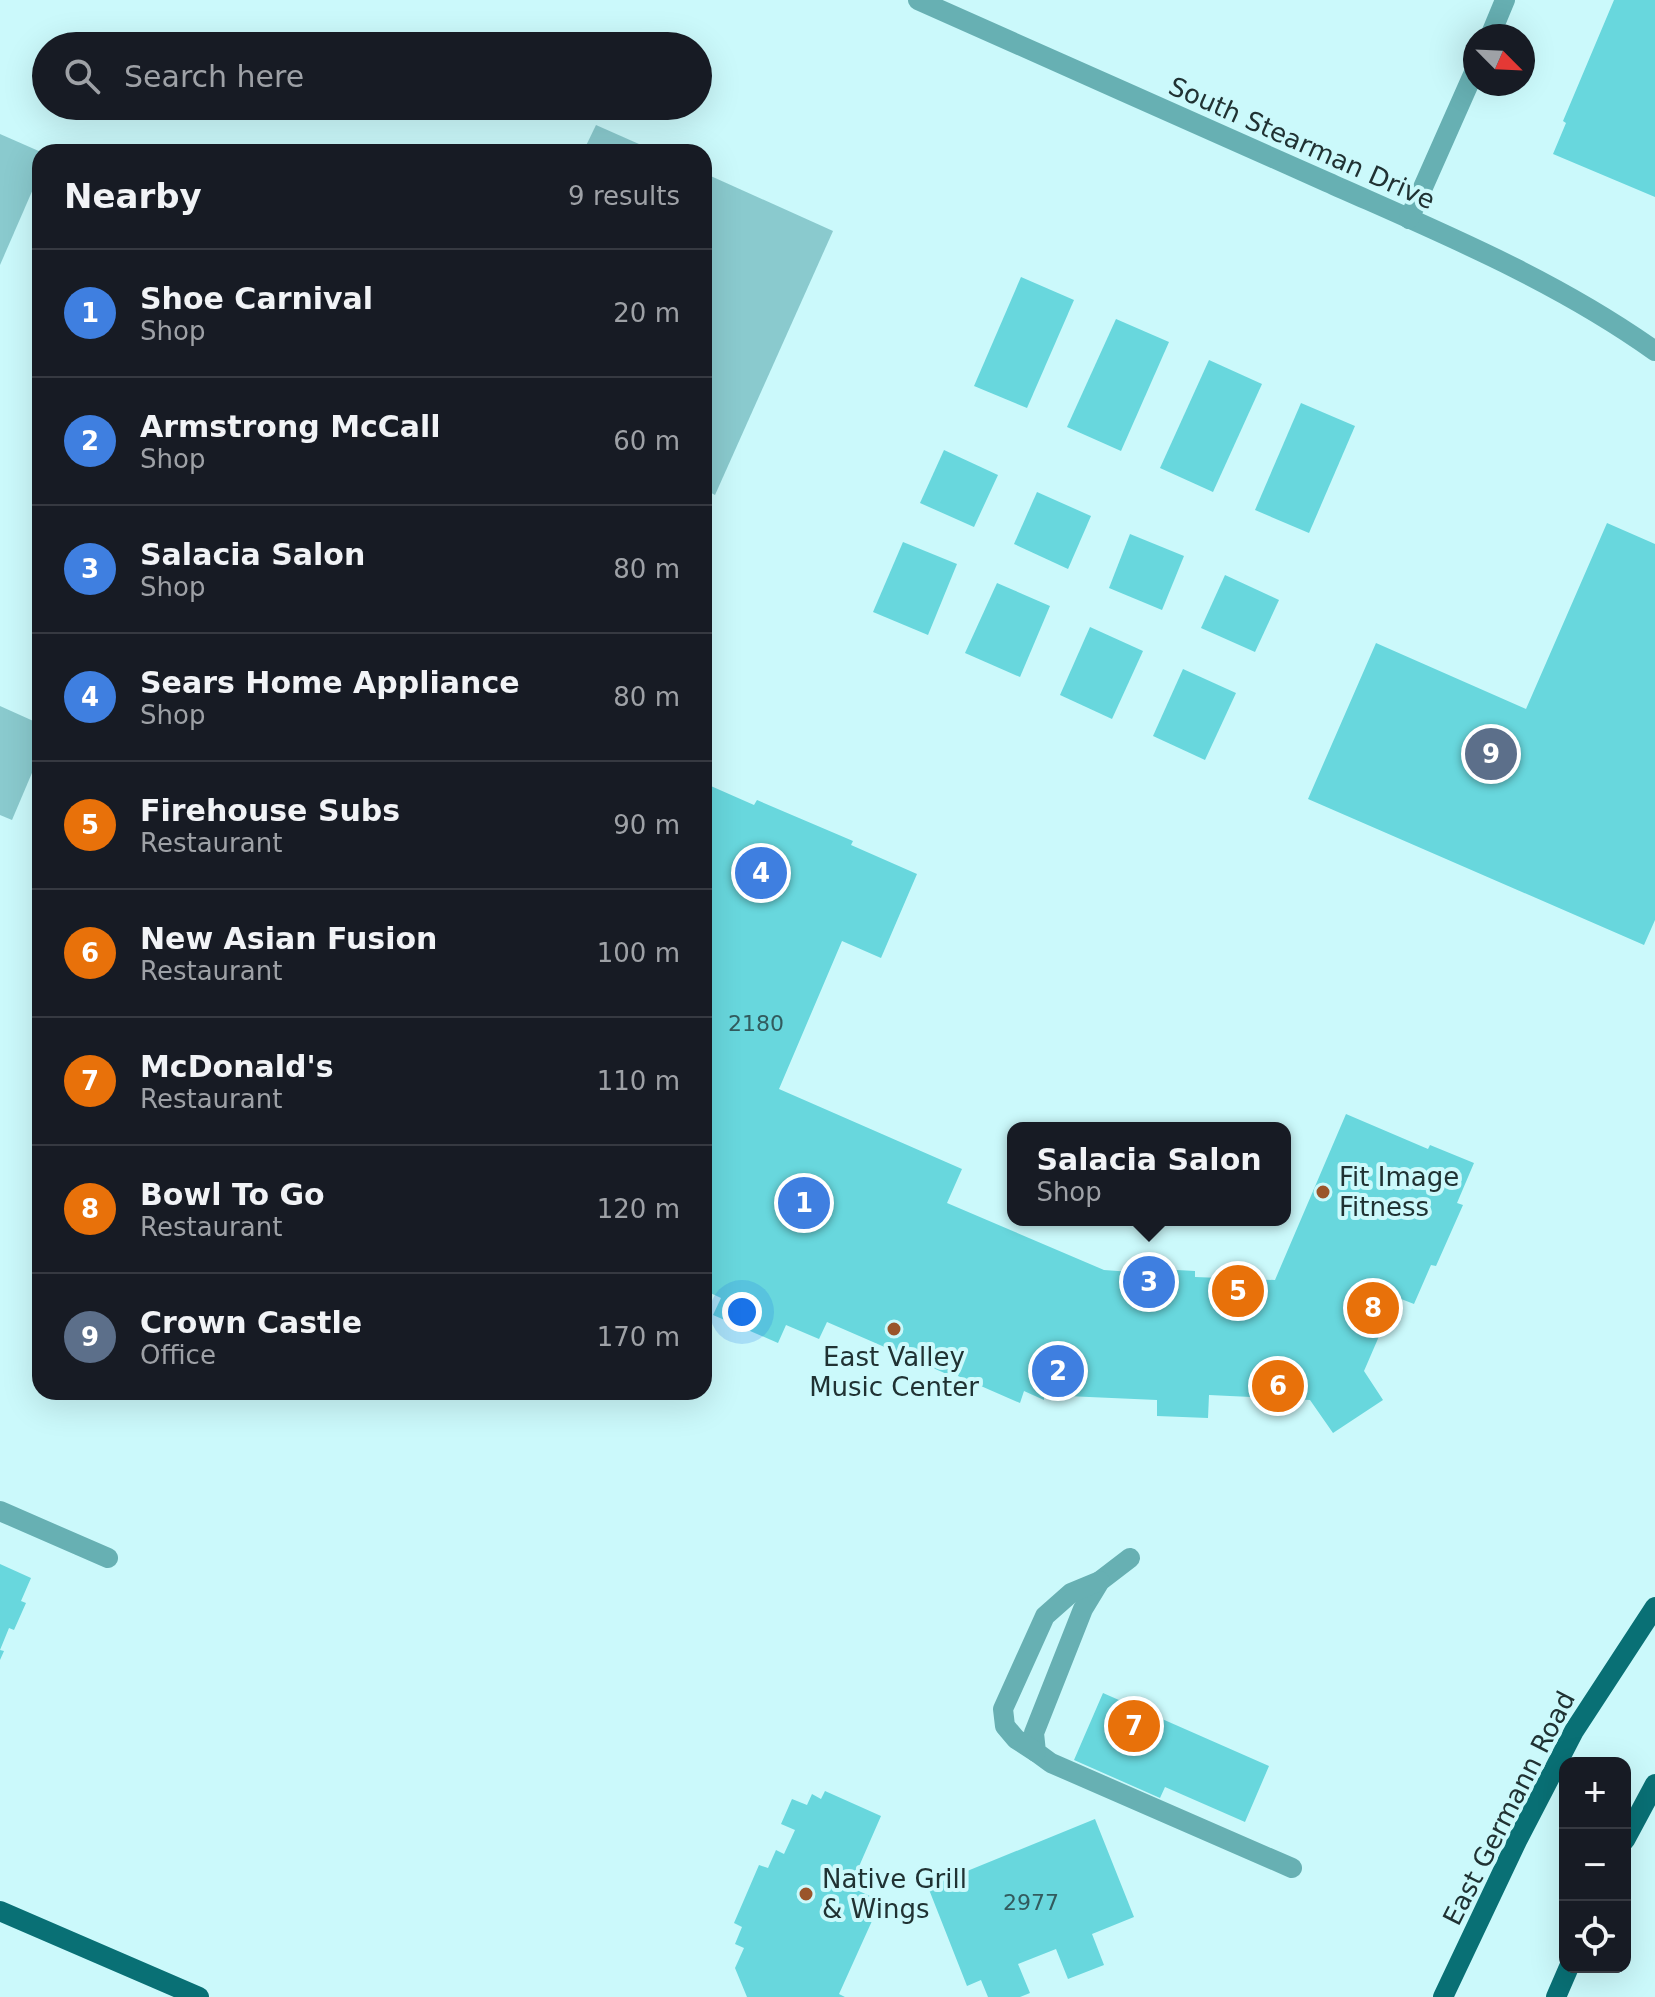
<!DOCTYPE html>
<meta charset="utf-8">
<style>
body{margin:0;font-family:"DejaVu Sans",sans-serif;background:#242831;color:#f1f3f6}
.controls{position:absolute;right:24px;bottom:24px;display:grid;overflow:hidden;border-radius:16px;box-shadow:0 8px 32px #0002}
.controls button{width:72px;height:72px;display:grid;place-items:center;padding:0;border:0;border-bottom:2px solid #363941;background:#171b24;color:#f1f3f6;font:40px sans-serif}
.compass{position:absolute;left:1463px;top:24px;width:72px;height:72px;border-radius:50%;background:#171b24;box-shadow:0 8px 32px #0002;rotate:114deg}
.you{position:absolute;left:742px;top:1312px;width:28px;height:28px;margin:-20px;border:6px solid #fff;border-radius:50%;background:#1a73e8;box-shadow:0 0 0 12px #1a73e833}
.badge{display:grid;place-items:center;width:52px;height:52px;border-radius:50%;background:#9a552a;color:#fff;font-size:26px;font-weight:700}
.pin{position:absolute;translate:-50% -50%;border:4px solid #fff;box-shadow:0 2px 8px #0006}
.popup{position:absolute;left:1007px;top:1122px;width:284px;height:104px;box-sizing:border-box;display:grid;place-content:center;border-radius:16px;background:#171b24;filter:drop-shadow(0 2px 6px #0005);font-size:26px;white-space:nowrap;color:#9ea1a6}
.popup b{font-size:30px;color:#f1f3f6}
.popup::after{content:'';position:absolute;left:50%;top:100%;margin-left:-16px;border:16px solid transparent;border-top-color:#171b24}
.list{margin:0;padding:0;list-style:none}
h2{display:flex;justify-content:space-between;align-items:center;height:104px;margin:0;padding:0 32px;font-size:34px}
h2 small{font-size:26px;font-weight:400;color:#9ea1a6}
.list li{display:grid;grid-template-columns:52px 1fr auto;gap:24px;align-items:center;box-sizing:border-box;height:128px;padding:0 32px;border-top:2px solid #363941}
.list b{display:block;font-size:30px;white-space:nowrap}
.list p{margin:0;font-size:26px;white-space:nowrap;color:#9ea1a6}
.list em{font-size:26px;font-style:normal;color:#9ea1a6}
.icon{flex:none;width:44px;height:44px;fill:none;stroke:currentColor;stroke-width:2;stroke-linecap:round;stroke-linejoin:round}
.map{position:relative;flex:none;width:1655px;height:1997px;overflow:hidden}
.search{position:absolute;background:#171b24;box-shadow:0 8px 32px #0002;left:32px;top:32px;width:680px;height:88px;display:flex;align-items:center;gap:20px;box-sizing:border-box;padding:0 28px;border-radius:44px;color:#9ea1a6;font-size:30px}
.panel{position:absolute;background:#171b24;box-shadow:0 8px 32px #0002;left:32px;top:144px;width:680px;height:1256px;border-radius:24px}
.map>svg:first-child{display:block}
.green{fill:#8acace}
.building{fill:#68d7dd}
.lines{fill:none;stroke-linecap:round;stroke-linejoin:round}
.minor{stroke:#67b0b3;stroke-width:20}
.major{stroke:#097075;stroke-width:20}
.poi-dot{fill:#9a552a;stroke:#cbf9fb;stroke-width:3}
.labels{text-anchor:middle;stroke-width:8;stroke-linejoin:round;paint-order:stroke}
.number-label{font-size:22px;fill:#325b5e}
.street-label{font-size:26px;fill:#203233;stroke:#cbf9fb}
.poi-label{font-size:26px;fill:#203233;stroke:#cbf9fb;text-anchor:start}
</style>
<div class="map">
<svg width="1655" height="1997" viewBox="0 0 1655 1997">
<rect width="100%" height="100%" fill="#cbf9fb"/>
<!-- green -->
<g class="green">
<polygon points="596,125 657,152 583,152"/>
<polygon points="0,134 41,152 40,173 0,265"/>
<polygon points="704,173 833,231 715,495 704,489"/>
<polygon points="0,706 40,724 40,754 12,820 0,815"/>
</g>
<!-- building -->
<g class="building">
<polygon points="1614,0 1655,0 1655,197 1553,154 1566,123 1563,121"/>
<polygon points="1021,277 1074,300 1027,408 974,386"/>
<polygon points="1116,319 1169,342 1121,451 1067,427"/>
<polygon points="1209,360 1262,384 1213,492 1160,468"/>
<polygon points="1301,403 1355,426 1309,533 1255,510"/>
<polygon points="944,450 998,475 974,527 920,503"/>
<polygon points="1037,492 1091,516 1068,569 1014,544"/>
<polygon points="1607,523 1655,544 1655,920 1644,945 1308,799 1376,643 1526,709"/>
<polygon points="1130,534 1184,556 1162,610 1109,588"/>
<polygon points="903,542 957,564 928,635 873,612"/>
<polygon points="1225,575 1279,600 1255,652 1201,628"/>
<polygon points="997,583 1050,606 1020,677 965,653"/>
<polygon points="1090,627 1143,651 1112,719 1060,695"/>
<polygon points="1183,669 1236,693 1205,760 1153,736"/>
<polygon points="704,783 754,805 757,800 853,841 851,845 917,874 881,958 842,941 779,1089 962,1169 947,1203 1104,1270 1159,1274 1159,1269 1195,1271 1195,1277 1275,1280 1346,1114 1428,1149 1430,1145 1474,1163 1457,1203 1463,1205 1436,1266 1431,1265 1414,1304 1396,1297 1364,1371 1383,1400 1333,1433 1310,1400 1209,1395 1208,1418 1157,1416 1157,1400 1044,1395 1044,1400 1024,1391 1020,1403 958,1376 962,1366 954,1363 949,1375 827,1322 819,1339 786,1325 778,1343 713,1315 721,1298 704,1290"/>
<polygon points="0,1564 31,1578 21,1601 26,1603 14,1630 9,1628 0,1650 4,1651 0,1660"/>
<polygon points="1103,1693 1269,1766 1245,1822 1165,1787 1160,1798 1074,1760"/>
<polygon points="825,1791 881,1816 850,1887 881,1901 839,1994 845,1997 747,1997 735,1968 744,1948 735,1944 742,1927 734,1923 759,1865 768,1868 776,1850 784,1854 795,1830 781,1824 792,1799 807,1805 812,1794 821,1799"/>
<polygon points="1095,1819 1134,1917 1092,1934 1104,1965 1068,1979 1056,1949 1018,1964 1030,1993 1020,1997 988,1997 981,1980 967,1986 928,1887"/>
</g>
<g class="lines">
<!-- minor -->
<g class="minor">
<path d="M918,0C1054,61 1191,121 1327,182C1439,232 1554,279 1655,351"/>
<polyline points="1490,36 1505,0"/>
<polyline points="1409,219 1475,70"/>
<polyline points="0,1511 108,1558"/>
<polyline points="1130,1558 1100,1581 1083,1609 1034,1733 1036,1752 1051,1763 1292,1868"/>
<polyline points="1036,1752 1016,1739 1005,1726 1003,1709 1045,1616 1071,1593 1100,1581"/>
</g>
<!-- major -->
<g class="major">
<polyline points="1625,1840 1655,1784"/>
<polyline points="0,1911 199,1997"/>
<polyline points="1443,1997 1517,1841 1574,1731 1655,1607"/>
<polyline points="1556,1997 1569,1967"/>
</g>
</g>
<!-- markers -->
<g class="poi-dot">
<circle cx="1323" cy="1192" r="8"/>
<circle cx="894" cy="1329" r="8"/>
<circle cx="806" cy="1894" r="8"/>
</g>
<g class="labels">
<!-- number labels -->
<g class="number-label">
<text x="756" y="1031">2180</text>
<text x="1031" y="1910">2977</text>
</g>
<!-- street labels -->
<g class="street-label">
<text transform="translate(1302 143) rotate(24)" y="9">South Stearman Drive</text>
<text transform="translate(1509 1808) rotate(-63)" y="9">East Germann Road</text>
</g>
<!-- poi labels -->
<g class="poi-label">
<text x="1339" y="1186">Fit Image<tspan x="1339" dy="30">Fitness</tspan></text>
<text x="894" y="1366" text-anchor="middle">East Valley<tspan x="894" dy="30">Music Center</tspan></text>
<text x="822" y="1888">Native Grill<tspan x="822" dy="30">&amp; Wings</tspan></text>
</g>
</g>
</svg>
<div class="controls">
<button>+</button>
<button>−</button>
<button><svg class="icon" aria-label="locate" viewBox="0 0 24 24"><circle cx="12" cy="12" r="6"/><path d="M12 2v4M12 18v4M2 12h4M18 12h4"/></svg></button>
</div>
<svg class="compass" viewBox="-18 -18 36 36"><path d="M0-13l5 13h-10z" fill="#e53935"/><path d="M0 13l5-13h-10z" fill="#9ea1a6"/></svg>
<div class="you"></div>
<div class="pin badge" style="left:804px;top:1203px;background:#3f7fe0">1</div>
<div class="pin badge" style="left:1058px;top:1371px;background:#3f7fe0">2</div>
<div class="pin badge" style="left:1149px;top:1282px;background:#3f7fe0">3</div>
<div class="popup"><b>Salacia Salon</b>Shop</div>
<div class="pin badge" style="left:761px;top:873px;background:#3f7fe0">4</div>
<div class="pin badge" style="left:1238px;top:1291px;background:#e8710a">5</div>
<div class="pin badge" style="left:1278px;top:1386px;background:#e8710a">6</div>
<div class="pin badge" style="left:1134px;top:1726px;background:#e8710a">7</div>
<div class="pin badge" style="left:1373px;top:1308px;background:#e8710a">8</div>
<div class="pin badge" style="left:1491px;top:754px;background:#5c6f8a">9</div>
<div class="search"><svg class="icon" aria-label="search" viewBox="0 0 24 24"><circle cx="10" cy="10" r="6"/><path d="M15 15l6 6"/></svg>Search here</div>
<section class="panel">
<h2>Nearby<small>9 results</small></h2>
<ul class="list">
<li><span class="badge" style="background:#3f7fe0">1</span><div><b>Shoe Carnival</b><p>Shop</p></div><em>20 m</em></li>
<li><span class="badge" style="background:#3f7fe0">2</span><div><b>Armstrong McCall</b><p>Shop</p></div><em>60 m</em></li>
<li><span class="badge" style="background:#3f7fe0">3</span><div><b>Salacia Salon</b><p>Shop</p></div><em>80 m</em></li>
<li><span class="badge" style="background:#3f7fe0">4</span><div><b>Sears Home Appliance</b><p>Shop</p></div><em>80 m</em></li>
<li><span class="badge" style="background:#e8710a">5</span><div><b>Firehouse Subs</b><p>Restaurant</p></div><em>90 m</em></li>
<li><span class="badge" style="background:#e8710a">6</span><div><b>New Asian Fusion</b><p>Restaurant</p></div><em>100 m</em></li>
<li><span class="badge" style="background:#e8710a">7</span><div><b>McDonald's</b><p>Restaurant</p></div><em>110 m</em></li>
<li><span class="badge" style="background:#e8710a">8</span><div><b>Bowl To Go</b><p>Restaurant</p></div><em>120 m</em></li>
<li><span class="badge" style="background:#5c6f8a">9</span><div><b>Crown Castle</b><p>Office</p></div><em>170 m</em></li>
</ul>
</section>
</div>
